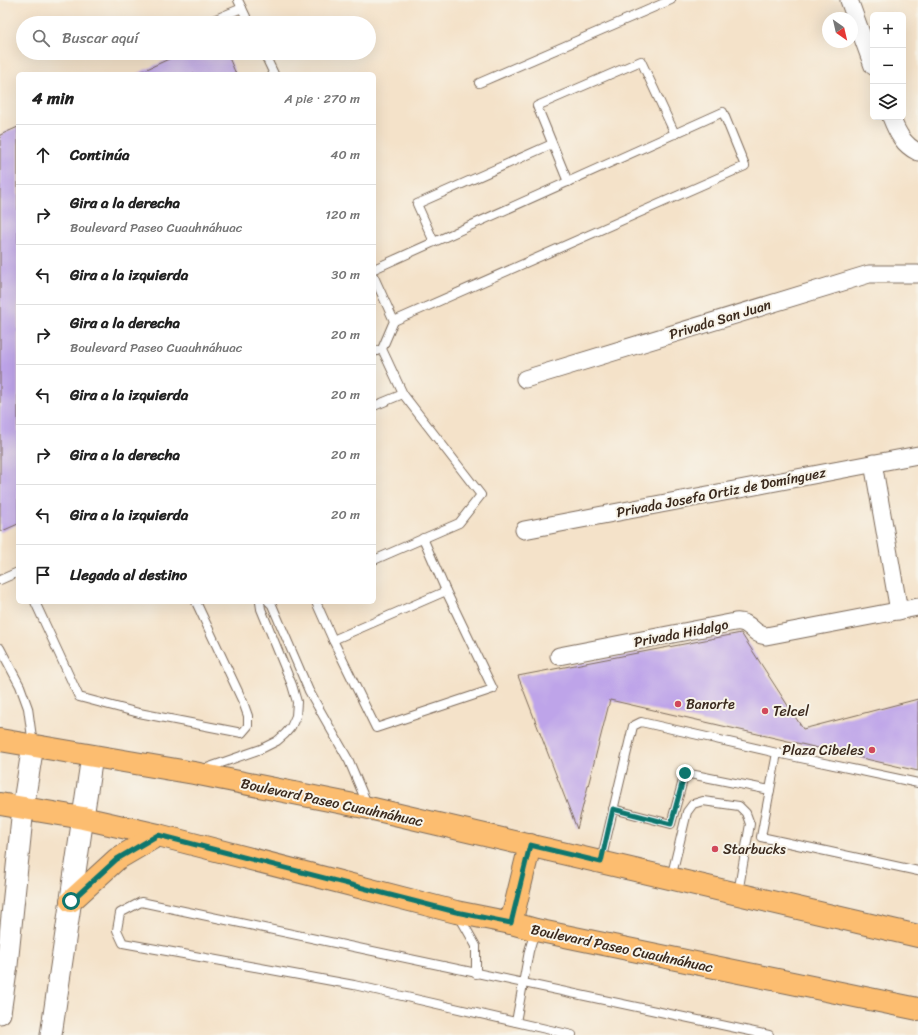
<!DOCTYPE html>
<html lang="es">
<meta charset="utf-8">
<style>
body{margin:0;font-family:Sriracha,sans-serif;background:#f2f2f2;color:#222}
.controls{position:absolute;right:12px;top:12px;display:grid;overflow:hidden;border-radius:6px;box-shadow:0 4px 16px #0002}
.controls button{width:36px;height:36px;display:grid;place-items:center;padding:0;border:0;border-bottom:1px solid #e0e0e0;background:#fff;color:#222;font:20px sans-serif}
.compass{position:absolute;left:822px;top:12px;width:36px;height:36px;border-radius:50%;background:#fff;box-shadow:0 4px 16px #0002;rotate:146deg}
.stop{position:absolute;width:12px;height:12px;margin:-9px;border:3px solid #0f766e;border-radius:50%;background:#fff}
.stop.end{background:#0f766e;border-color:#fff;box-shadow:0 1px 4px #0008}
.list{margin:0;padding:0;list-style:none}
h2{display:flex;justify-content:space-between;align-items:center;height:52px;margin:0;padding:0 16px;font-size:17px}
h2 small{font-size:13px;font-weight:400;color:#767676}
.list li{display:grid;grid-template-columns:26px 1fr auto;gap:12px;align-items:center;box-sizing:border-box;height:60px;padding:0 16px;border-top:1px solid #e0e0e0}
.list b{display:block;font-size:15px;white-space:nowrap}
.list p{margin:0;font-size:13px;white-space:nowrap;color:#767676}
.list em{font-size:13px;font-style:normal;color:#767676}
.icon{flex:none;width:22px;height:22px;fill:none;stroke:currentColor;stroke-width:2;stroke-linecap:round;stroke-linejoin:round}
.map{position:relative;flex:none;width:918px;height:1035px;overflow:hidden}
.search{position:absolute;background:#fff;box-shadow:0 4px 16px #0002;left:16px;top:16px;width:360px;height:44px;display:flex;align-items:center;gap:10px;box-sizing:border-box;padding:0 14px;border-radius:22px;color:#767676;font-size:15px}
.panel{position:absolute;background:#fff;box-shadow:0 4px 16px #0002;left:16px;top:72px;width:360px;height:532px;border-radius:6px}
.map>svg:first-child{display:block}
.building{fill:#bea4e9}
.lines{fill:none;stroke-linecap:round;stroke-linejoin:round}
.service-casing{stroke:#7c6a5a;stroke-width:10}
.minor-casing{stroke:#7c6a5a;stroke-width:19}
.tertiary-casing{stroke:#7c6a5a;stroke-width:23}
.primary-casing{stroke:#7c6a5a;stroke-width:24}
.service{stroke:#fff;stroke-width:8}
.minor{stroke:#fff;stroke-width:17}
.tertiary{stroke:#fff;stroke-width:21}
.primary{stroke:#fcbd6f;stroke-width:22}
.route{stroke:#0f766e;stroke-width:5}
.poi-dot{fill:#d1495b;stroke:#f7f3e8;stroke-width:1.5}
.labels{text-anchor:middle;stroke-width:4;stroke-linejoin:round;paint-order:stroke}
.street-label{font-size:14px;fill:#3b2a1e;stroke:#f7f3e8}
.poi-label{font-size:14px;fill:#3b2a1e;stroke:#f7f3e8;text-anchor:start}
</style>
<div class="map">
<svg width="918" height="1035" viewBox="0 0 918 1035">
<rect width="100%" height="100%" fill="#f7f3e8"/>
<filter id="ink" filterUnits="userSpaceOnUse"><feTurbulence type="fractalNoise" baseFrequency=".025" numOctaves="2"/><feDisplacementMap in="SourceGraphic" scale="8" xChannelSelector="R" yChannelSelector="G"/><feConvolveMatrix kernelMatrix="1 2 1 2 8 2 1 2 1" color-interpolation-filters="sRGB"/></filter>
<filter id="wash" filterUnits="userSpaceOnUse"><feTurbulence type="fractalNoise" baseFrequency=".012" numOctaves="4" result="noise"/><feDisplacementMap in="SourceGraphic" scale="16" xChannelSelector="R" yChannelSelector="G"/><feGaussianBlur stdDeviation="0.9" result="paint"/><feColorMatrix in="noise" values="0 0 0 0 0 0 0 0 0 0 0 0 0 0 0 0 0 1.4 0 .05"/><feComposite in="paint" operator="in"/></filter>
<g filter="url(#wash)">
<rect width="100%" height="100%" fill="#f4e2c9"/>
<g id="blocks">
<!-- building -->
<g class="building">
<polygon points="182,53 227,53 236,74 136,74"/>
<polygon points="18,127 18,524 0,532 0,135"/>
<polygon points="741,633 803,729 918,699 918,771 610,700 577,829 518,676"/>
</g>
</g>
</g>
<g filter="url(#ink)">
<use href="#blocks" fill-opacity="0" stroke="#7c6a5a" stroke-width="1"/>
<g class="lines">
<!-- service casing -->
<g class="service-casing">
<g id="service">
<polyline points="238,0 249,23"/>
<polyline points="206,23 242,8"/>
<polyline points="264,53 274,74"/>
<polyline points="479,83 671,0"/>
<polyline points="568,182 537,106 641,61 675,134"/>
<polyline points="434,242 417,204 552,144"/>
<polyline points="374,269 723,112 745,166 394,321"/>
<polyline points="374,277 394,321 382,349 403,394 481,495 459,523 374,560"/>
<polyline points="374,352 382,349"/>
<polyline points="374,406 403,394"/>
<polyline points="0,580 18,572"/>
<polyline points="35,602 79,697 139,713 242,733 248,726 248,716 243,702 196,602"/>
<polyline points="269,602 272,605 309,691 349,761 368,806"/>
<polyline points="316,602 333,640 446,591 423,538"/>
<polyline points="333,640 376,728 493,689 446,591"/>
<polyline points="0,648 20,686 28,708 33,745"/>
<polyline points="777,753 761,837 918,871"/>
<polyline points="204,769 261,749 277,741 285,734 291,727 296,716 297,702 292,685 270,631 261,609 260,602"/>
<polyline points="613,809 671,824 685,773 770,790"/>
<polyline points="601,861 633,726 641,722 777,753 918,783"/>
<polyline points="671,878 687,812 693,804 703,801 739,806 746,813 750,824 738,893"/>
<polyline points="459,916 476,946 476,974"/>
<polyline points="516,1022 529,951 535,931"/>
<polyline points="572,1035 354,985 123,943 117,930 120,913 141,902 769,1035"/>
</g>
</g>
<!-- minor casing -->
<g class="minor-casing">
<g id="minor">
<polyline points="849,0 873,66"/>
<path d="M891,117C897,132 903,145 918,152"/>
<polyline points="525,379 869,274 918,274"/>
<polyline points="873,463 899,611"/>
<polyline points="524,530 918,455"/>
<path d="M559,656L735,622C751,620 752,635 766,636L918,607"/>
</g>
</g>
<!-- tertiary casing -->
<g class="tertiary-casing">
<g id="tertiary">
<polyline points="0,1013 7,965 23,808 33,745"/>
<polyline points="51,1035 92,756"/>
</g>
</g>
<!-- primary casing -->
<g class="primary-casing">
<g id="primary">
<polyline points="0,740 194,773 369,808 918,936"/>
<polyline points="0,804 83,818 158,835 456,912 511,923 536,930 918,1009"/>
<polyline points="71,901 117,859 158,835"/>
<polyline points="511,923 530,845"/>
</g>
</g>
<!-- service -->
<use href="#service" class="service"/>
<!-- minor -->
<use href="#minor" class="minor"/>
<!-- tertiary -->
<use href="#tertiary" class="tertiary"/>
<!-- primary -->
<use href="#primary" class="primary"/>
</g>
</g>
<g class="lines" filter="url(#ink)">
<!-- route -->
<polyline class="route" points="71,901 117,859 158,835 456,912 511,923 530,845 601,862 613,809 671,824 685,773"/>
</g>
<!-- markers -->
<g class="poi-dot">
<circle cx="678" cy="704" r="4"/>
<circle cx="765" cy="711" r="4"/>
<circle cx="872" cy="750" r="4"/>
<circle cx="715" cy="849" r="4"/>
</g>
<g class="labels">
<!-- street labels -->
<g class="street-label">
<text transform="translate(720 319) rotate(-17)" y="5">Privada San Juan</text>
<text transform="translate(721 492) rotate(-11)" y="5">Privada Josefa Ortiz de Domínguez</text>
<text transform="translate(681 633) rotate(-11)" y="5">Privada Hidalgo</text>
<text transform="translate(332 802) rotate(12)" y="5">Boulevard Paseo Cuauhnáhuac</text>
<text transform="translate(622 948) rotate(12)" y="5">Boulevard Paseo Cuauhnáhuac</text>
</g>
<!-- poi labels -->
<g class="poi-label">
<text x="686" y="709">Banorte</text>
<text x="773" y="716">Telcel</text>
<text x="864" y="755" text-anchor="end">Plaza Cibeles</text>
<text x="723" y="854">Starbucks</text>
</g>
</g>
</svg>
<div class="controls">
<button>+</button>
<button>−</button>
<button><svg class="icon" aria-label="layers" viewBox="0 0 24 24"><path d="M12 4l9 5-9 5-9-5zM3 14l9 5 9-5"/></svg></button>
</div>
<svg class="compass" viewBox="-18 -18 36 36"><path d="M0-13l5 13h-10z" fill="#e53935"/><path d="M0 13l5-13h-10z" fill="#767676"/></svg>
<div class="stop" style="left:71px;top:901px"></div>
<div class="stop end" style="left:685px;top:773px"></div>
<div class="search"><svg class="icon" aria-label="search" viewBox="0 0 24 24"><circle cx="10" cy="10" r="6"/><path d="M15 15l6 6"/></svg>Buscar aquí</div>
<section class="panel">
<h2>4 min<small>A pie · 270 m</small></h2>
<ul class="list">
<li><svg class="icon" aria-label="ahead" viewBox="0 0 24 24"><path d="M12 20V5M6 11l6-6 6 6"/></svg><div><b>Continúa</b></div><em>40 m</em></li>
<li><svg class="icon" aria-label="right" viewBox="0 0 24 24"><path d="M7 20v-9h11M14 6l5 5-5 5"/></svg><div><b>Gira a la derecha</b><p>Boulevard Paseo Cuauhnáhuac</p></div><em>120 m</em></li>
<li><svg class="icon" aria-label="left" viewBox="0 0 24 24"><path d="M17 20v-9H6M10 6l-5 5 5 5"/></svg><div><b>Gira a la izquierda</b></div><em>30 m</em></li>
<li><svg class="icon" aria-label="right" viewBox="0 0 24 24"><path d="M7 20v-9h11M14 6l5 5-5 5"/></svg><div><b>Gira a la derecha</b><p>Boulevard Paseo Cuauhnáhuac</p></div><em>20 m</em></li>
<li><svg class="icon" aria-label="left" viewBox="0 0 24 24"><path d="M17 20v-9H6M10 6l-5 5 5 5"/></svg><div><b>Gira a la izquierda</b></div><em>20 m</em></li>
<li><svg class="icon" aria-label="right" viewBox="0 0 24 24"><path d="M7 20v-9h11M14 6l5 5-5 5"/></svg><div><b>Gira a la derecha</b></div><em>20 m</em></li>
<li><svg class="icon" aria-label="left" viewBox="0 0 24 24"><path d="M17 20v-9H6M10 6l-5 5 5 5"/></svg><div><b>Gira a la izquierda</b></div><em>20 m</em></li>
<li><svg class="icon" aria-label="arrive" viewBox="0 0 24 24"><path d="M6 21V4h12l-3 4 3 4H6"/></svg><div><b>Llegada al destino</b></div></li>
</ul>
</section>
</div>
